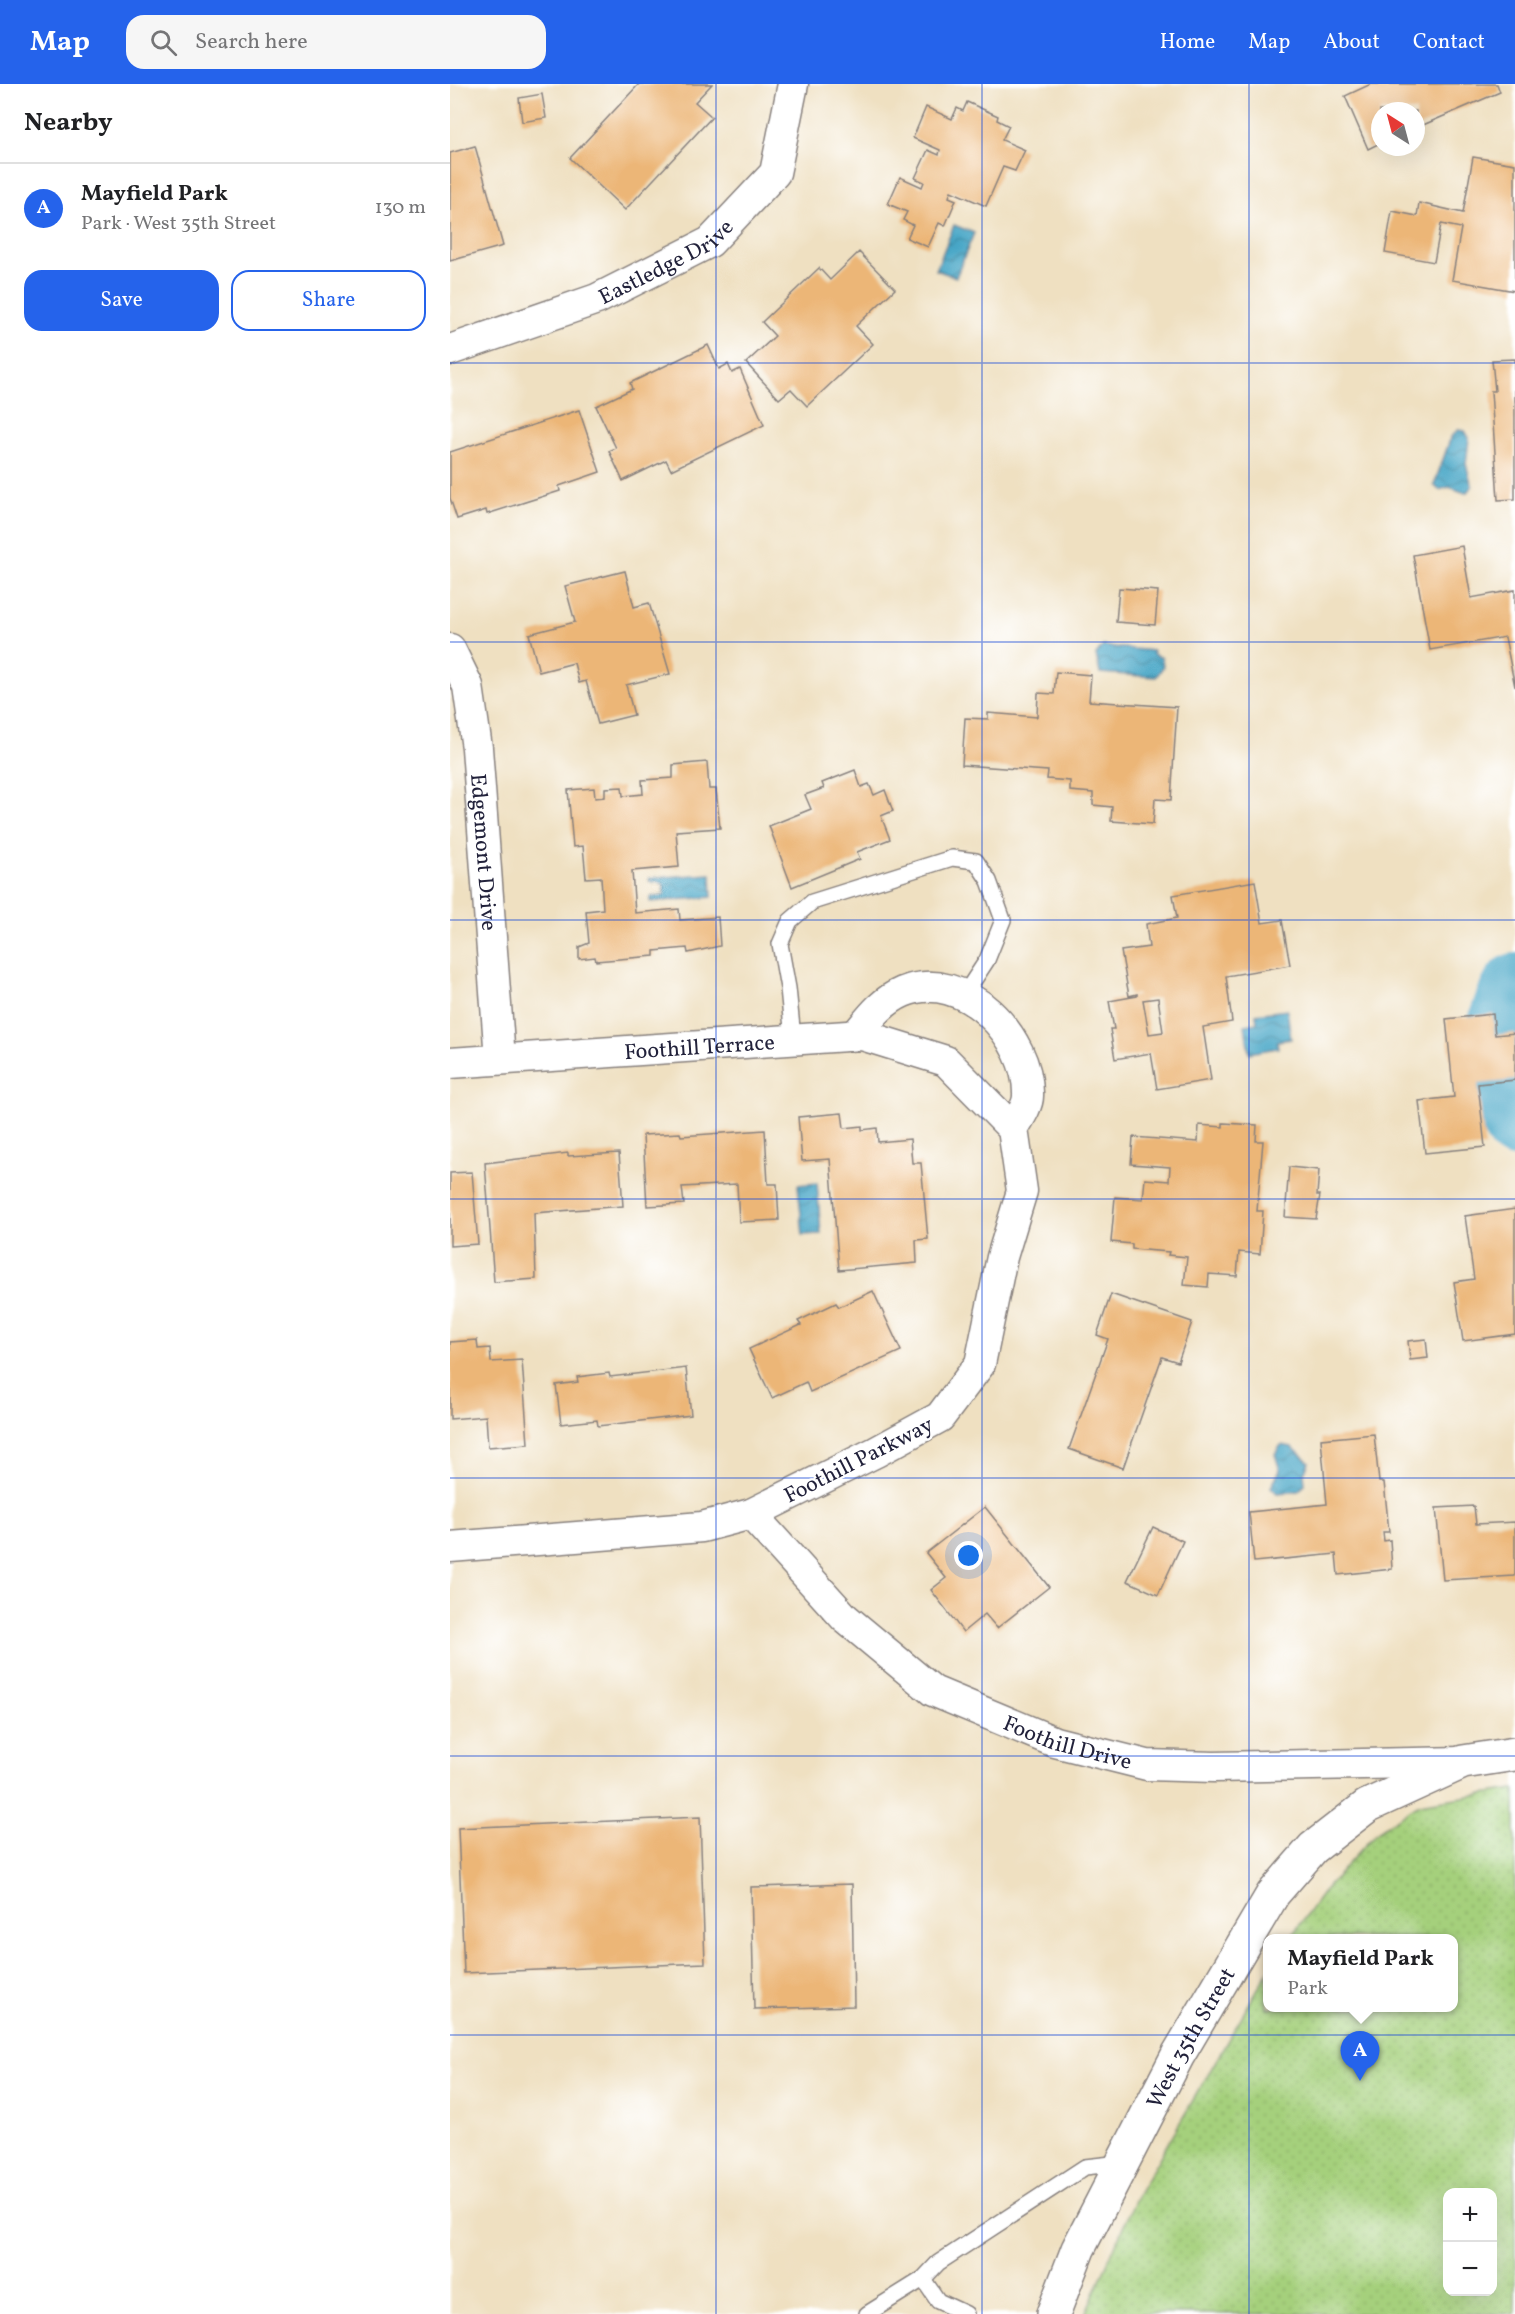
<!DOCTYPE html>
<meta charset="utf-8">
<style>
body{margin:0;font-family:Vollkorn,serif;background:#f6f6f6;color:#202124}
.controls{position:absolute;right:18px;bottom:18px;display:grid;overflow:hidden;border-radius:12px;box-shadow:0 6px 24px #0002}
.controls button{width:54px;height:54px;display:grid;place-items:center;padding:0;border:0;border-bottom:2px solid #e0e0e0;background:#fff;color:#202124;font:30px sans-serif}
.compass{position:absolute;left:921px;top:18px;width:54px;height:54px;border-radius:50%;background:#fff;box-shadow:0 6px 24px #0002;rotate:324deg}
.you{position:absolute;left:519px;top:1472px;width:21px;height:21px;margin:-15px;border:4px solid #fff;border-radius:50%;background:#1a73e8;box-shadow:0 0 0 9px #1a73e833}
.badge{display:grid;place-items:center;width:39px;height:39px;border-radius:50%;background:#2563eb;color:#fff;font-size:20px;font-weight:700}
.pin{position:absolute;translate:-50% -50px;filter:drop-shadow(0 2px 3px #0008)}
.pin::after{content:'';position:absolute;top:32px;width:21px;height:18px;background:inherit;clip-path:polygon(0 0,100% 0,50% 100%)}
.popup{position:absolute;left:813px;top:1850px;width:195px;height:78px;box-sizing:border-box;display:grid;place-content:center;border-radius:12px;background:#fff;filter:drop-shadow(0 2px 4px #0005);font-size:20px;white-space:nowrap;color:#757577}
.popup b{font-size:22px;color:#202124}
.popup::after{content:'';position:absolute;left:50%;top:100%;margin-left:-12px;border:12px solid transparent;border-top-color:#fff}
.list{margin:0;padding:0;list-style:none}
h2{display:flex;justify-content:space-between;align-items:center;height:78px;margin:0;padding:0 24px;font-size:26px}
h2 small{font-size:20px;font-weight:400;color:#757577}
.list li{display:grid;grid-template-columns:39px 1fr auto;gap:18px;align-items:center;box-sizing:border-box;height:90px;padding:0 24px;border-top:2px solid #e0e0e0}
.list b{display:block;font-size:22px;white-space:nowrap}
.list p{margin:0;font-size:20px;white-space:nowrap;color:#757577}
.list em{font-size:20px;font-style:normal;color:#757577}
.actions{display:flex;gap:12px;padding:18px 24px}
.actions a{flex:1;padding:14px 0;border:2px solid #2563eb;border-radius:18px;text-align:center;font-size:21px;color:#2563eb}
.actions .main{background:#2563eb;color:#fff}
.icon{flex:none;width:33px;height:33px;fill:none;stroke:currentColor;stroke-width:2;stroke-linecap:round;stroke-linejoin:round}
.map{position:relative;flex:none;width:1065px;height:2230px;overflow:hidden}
header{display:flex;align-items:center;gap:36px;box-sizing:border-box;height:84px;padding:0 30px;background:#2563eb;color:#fff}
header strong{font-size:28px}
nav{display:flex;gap:33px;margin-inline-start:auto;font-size:21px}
.search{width:420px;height:54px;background:#f6f6f6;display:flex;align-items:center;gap:15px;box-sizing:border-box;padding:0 21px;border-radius:18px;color:#757577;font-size:22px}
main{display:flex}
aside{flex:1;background:#fff}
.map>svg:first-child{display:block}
.grass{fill:url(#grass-dots);stroke:#64795c;stroke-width:1.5;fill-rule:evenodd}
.water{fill:url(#water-waves);stroke:#346480;stroke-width:1.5}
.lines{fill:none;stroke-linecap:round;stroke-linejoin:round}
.river{stroke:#47a6c6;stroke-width:62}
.building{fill:#ecb677;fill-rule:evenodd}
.lane-casing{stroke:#88817e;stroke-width:18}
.street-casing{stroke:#88817e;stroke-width:33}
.secondary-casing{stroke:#88817e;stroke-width:36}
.lane{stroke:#fff;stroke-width:15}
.street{stroke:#fff;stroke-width:30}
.secondary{stroke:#fff;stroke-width:33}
.grid{fill:none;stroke:#1d4ed8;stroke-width:1.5;stroke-opacity:0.55}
.labels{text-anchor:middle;stroke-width:4.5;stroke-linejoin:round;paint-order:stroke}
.street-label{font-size:22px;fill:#22223b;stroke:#fff}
</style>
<header>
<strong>Map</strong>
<div class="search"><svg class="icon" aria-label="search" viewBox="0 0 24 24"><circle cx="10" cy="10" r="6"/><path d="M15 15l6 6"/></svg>Search here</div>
<nav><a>Home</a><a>Map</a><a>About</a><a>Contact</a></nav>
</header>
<main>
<aside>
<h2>Nearby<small></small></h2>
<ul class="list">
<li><span class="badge">A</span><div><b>Mayfield Park</b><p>Park · West 35th Street</p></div><em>130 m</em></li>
</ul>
<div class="actions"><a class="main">Save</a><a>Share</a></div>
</aside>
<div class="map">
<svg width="1065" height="2230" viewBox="0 0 1065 2230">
<defs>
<pattern id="grass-dots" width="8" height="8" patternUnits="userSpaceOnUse" patternTransform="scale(1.5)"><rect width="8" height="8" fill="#a5d07c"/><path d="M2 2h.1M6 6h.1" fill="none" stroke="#8eb26c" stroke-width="1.8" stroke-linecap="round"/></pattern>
<pattern id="water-waves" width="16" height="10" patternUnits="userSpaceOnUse" patternTransform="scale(1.5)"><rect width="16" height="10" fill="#47a6c6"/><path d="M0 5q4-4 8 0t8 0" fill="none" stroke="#3b87a2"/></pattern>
</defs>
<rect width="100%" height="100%" fill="#fff"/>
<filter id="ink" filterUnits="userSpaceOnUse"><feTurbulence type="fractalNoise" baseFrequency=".0167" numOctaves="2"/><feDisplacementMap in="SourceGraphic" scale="12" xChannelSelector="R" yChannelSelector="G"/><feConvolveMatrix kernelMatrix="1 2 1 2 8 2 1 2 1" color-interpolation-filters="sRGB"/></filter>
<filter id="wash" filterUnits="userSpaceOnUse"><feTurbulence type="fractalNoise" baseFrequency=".008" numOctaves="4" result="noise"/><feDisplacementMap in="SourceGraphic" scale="24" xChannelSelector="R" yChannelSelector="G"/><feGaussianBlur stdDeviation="1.35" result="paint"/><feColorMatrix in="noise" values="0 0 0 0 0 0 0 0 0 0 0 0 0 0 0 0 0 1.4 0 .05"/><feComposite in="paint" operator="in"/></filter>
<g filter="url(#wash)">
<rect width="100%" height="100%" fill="#efe0c1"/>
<!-- grass -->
<path class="grass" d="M1065,1705V2230H635L686,2114L817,1889V1924H1003V1854H840L876,1804L927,1748L969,1720ZM998,2108H1042V2208H998Z"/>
<!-- water -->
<g class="water">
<polygon points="504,141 524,149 506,193 486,186"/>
<polygon points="1008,346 1015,347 1019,354 1016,380 1022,402 1016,409 999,403 989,406 984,401 1001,353"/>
<polygon points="653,562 703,567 703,570 712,574 713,583 706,593 650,589 646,571"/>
<polygon points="261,790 262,813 200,818 200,813 215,811 213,798 200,798 199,794"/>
<polygon points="837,926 841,955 827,957 828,964 799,969 795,941 807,939 806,930"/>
<polygon points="367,1099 371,1150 353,1151 348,1101"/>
<polygon points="831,1361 842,1363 859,1378 854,1389 855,1401 848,1407 827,1409 821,1403 830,1386 825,1370"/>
</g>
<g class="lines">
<!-- river -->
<path class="river" d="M1065,900C1051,922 1035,980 1044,1005C1049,1018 1058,1031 1065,1043"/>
</g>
<g id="blocks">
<!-- building -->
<g class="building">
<polygon points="189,0 262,0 245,18 262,33 175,126 120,74"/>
<polygon points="921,0 1047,0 1050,8 966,44 966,27 930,27 930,59 918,65 895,12"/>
<polygon points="92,10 96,34 72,38 69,14"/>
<polygon points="517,18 548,32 547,36 559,42 552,56 575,66 565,87 553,83 536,122 501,107 499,113 506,116 495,142 489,139 478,163 457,154 463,141 453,136 457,128 438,120 450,93 472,103 474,98 465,94 478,66 489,71 490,66 463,54 476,23 502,35 507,24 513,27"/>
<polygon points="25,62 53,162 0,177 0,69"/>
<polygon points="1023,73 1065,80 1065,207 1002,196 1011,144 991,140 984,178 935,169 942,127 967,132 969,119 1013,129"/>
<polygon points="409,168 445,205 406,242 423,260 357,322 341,305 329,315 296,279 325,252 312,238 369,184 380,196"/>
<polygon points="258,261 269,285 278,280 282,289 290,285 314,341 221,386 216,376 173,397 159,367 166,364 146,322 182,305 180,299"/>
<polygon points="1065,275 1065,415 1048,416 1041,307 1045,307 1042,276"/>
<polygon points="129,326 150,388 109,402 110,407 37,430 36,426 7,435 0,414 0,368"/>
<polygon points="1012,462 1021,514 1065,506 1065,603 1055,553 980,566 963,471"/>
<polygon points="175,487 184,523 199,519 220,590 176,601 184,631 148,640 136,597 129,599 124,579 89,588 79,550 125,538 115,502"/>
<polygon points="669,504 708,507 705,541 666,538"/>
<polygon points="606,588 641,591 639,617 727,623 721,716 705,715 703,740 661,737 662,723 643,721 643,709 620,707 620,697 597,695 598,687 512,681 515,634 538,635 538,629 587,633 588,609 604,610"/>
<polygon points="257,678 259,705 266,705 270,744 226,747 229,783 182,787 185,829 229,825 230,836 268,833 270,862 238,869 237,864 204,867 204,872 146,877 145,873 129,875 129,863 139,859 136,827 153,825 151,793 136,794 133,762 123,763 118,706 144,704 145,714 155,713 155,704 172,703 173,712 193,710 192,696 223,694 223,681"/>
<polygon points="405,686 411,703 419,700 424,711 435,706 443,727 431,732 440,755 407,768 410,775 342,803 319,742 361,725 355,711 374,704 372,699"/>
<path d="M805,797L812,839L832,836L840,881L776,892L782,938L753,943L761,996L707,1005L701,969L665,975L660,945H664L659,917L687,912V910L679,912L671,867L699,863L696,840L727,834L723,811ZM708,914L713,948L699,950L693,916Z"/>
<polygon points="1043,930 1045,951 1065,949 1065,996 1028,1000 1035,1063 975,1069 969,1017 1004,1013 996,935"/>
<polygon points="392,1029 394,1044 412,1042 412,1046 427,1044 428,1058 460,1055 462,1079 471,1079 478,1155 466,1156 467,1179 389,1186 380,1075 352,1077 348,1033"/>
<polygon points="773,1039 807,1041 806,1057 813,1057 807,1127 813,1127 810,1170 789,1168 787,1192 759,1190 758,1203 734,1201 737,1173 718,1171 719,1168 682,1165 682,1160 661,1158 665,1113 693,1115 695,1095 719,1097 720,1083 681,1080 683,1053 748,1058 749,1041 773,1043"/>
<polygon points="315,1046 318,1100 327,1100 329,1136 289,1138 287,1100 232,1103 234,1120 197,1122 193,1051 230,1049 231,1052"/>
<polygon points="118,1069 118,1072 169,1069 173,1122 84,1129 86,1195 44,1198 35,1079"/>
<polygon points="839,1083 869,1086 867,1111 870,1111 866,1135 835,1133"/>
<polygon points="22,1088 28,1160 0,1162 0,1089"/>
<polygon points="1065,1125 1065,1250 1013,1257 1004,1198 1024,1195 1015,1132"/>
<polygon points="423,1207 451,1267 360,1308 356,1298 322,1314 299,1265 351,1241 348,1237 386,1219 389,1223"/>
<polygon points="661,1210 742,1238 728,1278 712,1273 673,1384 619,1365 658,1255 647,1251"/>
<polygon points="976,1255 978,1274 960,1276 958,1257"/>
<polygon points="27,1256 28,1265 40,1264 41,1278 72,1276 78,1360 38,1363 36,1332 0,1335 0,1258"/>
<polygon points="236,1284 241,1331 148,1342 147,1336 111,1340 106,1301 128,1298 127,1293 159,1289 160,1293"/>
<polygon points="924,1350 929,1398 934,1398 939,1448 933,1448 934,1457 940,1456 942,1485 888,1491 886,1470 804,1478 799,1428 877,1420 871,1355"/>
<polygon points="1024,1422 1026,1440 1065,1438 1065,1492 993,1496 986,1424"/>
<polygon points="535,1423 599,1503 547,1544 535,1530 513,1548 481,1506 496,1494 476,1469"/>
<polygon points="703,1443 733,1457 708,1511 677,1497"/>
<polygon points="250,1733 255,1879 14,1889 8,1744"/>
<polygon points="402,1800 404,1922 304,1925 301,1803"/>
</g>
</g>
</g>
<g filter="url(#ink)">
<use href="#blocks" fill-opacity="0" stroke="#88817e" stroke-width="1.5"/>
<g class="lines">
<!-- lane casing -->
<g class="lane-casing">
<g id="lane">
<polyline points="343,954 338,904 330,860 340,837 362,818 502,774 526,777 539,797 553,836 537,876 514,911"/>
<polyline points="473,2195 488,2217 516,2230"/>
<polyline points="417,2230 473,2195 488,2179 635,2083 671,2079"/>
</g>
</g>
<!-- street casing -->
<g class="street-casing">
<g id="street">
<path id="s1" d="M0,266L147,215L260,158L325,89L343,0"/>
<path id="s2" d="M0,565L18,602L27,664L50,975"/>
<path d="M406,951C420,934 432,917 453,908C514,883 580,954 578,1012C578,1022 568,1036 563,1045"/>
<path id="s3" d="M0,979L412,951L496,977L563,1045L572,1107L552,1173L530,1280L490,1333L426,1368L301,1430L252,1443L0,1463"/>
<path id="s4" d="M301,1430L395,1534L483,1607L605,1658L697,1681L764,1683L1013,1678"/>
</g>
</g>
<!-- secondary casing -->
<g class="secondary-casing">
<g id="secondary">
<path id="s5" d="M603,2230L628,2165L728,1971L823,1810L863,1764L917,1722L1013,1678L1065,1670"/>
</g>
</g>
<!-- lane -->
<use href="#lane" class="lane"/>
<!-- street -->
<use href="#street" class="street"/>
<!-- secondary -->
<use href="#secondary" class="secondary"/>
</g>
</g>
<!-- grid -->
<path class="grid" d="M266,0V2230M532,0V2230M799,0V2230M0,279H1065M0,558H1065M0,836H1065M0,1115H1065M0,1394H1065M0,1672H1065M0,1951H1065"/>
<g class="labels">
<!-- street labels -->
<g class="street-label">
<text dy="8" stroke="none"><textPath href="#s1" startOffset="234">Eastledge Drive</textPath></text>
<text dy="8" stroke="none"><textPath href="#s2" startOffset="208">Edgemont Drive</textPath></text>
<text dy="8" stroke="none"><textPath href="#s3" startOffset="250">Foothill Terrace</textPath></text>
<text transform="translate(408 1375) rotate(-27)" y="8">Foothill Parkway</text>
<text dy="8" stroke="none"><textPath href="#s4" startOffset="399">Foothill Drive</textPath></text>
<text dy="8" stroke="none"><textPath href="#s5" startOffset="309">West 35th Street</textPath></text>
</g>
</g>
</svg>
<div class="controls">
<button>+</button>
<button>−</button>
</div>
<svg class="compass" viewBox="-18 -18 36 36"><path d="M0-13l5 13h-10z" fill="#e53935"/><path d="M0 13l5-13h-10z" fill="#757577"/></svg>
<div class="you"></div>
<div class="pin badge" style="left:910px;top:1997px">A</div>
<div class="popup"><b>Mayfield Park</b>Park</div>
</div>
</main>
